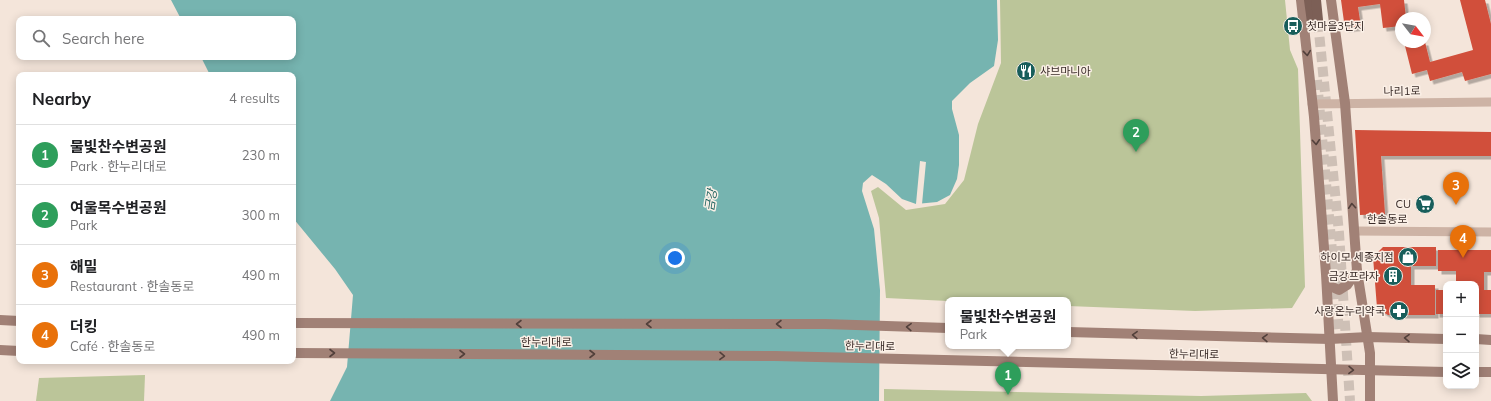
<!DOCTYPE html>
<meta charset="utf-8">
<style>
body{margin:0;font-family:Mulish,"Noto Sans KR",sans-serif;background:#f2f2f2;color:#202124}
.controls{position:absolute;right:12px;bottom:12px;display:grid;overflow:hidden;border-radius:8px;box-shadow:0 2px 10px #0003}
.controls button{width:36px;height:36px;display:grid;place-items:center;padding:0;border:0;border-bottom:1px solid #e0e0e0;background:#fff;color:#202124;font:20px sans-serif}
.compass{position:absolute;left:1395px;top:12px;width:36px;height:36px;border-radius:50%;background:#fff;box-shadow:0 2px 10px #0003;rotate:121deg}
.you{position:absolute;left:675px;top:258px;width:14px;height:14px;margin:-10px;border:3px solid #fff;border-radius:50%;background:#1a73e8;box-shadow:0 0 0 6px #1a73e833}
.badge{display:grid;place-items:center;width:26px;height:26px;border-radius:50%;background:#185e5b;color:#fff;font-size:13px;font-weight:700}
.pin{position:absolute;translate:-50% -33px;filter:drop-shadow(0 1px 2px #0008)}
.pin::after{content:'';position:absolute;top:21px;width:14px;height:12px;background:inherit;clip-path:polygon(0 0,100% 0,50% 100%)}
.popup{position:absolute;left:945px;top:297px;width:126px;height:52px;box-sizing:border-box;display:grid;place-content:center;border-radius:8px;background:#fff;filter:drop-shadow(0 1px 3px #0005);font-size:13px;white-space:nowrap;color:#757577}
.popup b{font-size:15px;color:#202124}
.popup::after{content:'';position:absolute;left:50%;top:100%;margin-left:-8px;border:8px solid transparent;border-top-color:#fff}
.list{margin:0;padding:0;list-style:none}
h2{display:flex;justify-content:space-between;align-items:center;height:52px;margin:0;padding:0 16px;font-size:17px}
h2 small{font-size:13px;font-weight:400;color:#757577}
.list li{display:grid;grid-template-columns:26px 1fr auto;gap:12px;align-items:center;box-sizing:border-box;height:60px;padding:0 16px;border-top:1px solid #e0e0e0}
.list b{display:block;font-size:15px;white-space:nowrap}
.list p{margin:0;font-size:13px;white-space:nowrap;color:#757577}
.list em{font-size:13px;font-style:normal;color:#757577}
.icon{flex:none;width:22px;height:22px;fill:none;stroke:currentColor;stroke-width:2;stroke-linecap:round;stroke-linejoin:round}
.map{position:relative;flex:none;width:1491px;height:401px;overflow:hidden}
.search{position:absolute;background:#fff;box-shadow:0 2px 10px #0003;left:16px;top:16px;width:280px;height:44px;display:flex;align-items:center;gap:10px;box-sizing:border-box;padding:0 14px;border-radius:8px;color:#757577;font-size:15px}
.panel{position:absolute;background:#fff;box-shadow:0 2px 10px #0003;left:16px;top:72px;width:280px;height:292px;border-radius:8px}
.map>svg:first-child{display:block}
.green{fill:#bbc599}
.water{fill:#76b4b0}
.pier{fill:#f4e5da}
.building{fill:#d14f3b;filter:url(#shadow)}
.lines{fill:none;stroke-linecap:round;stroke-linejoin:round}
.primary-tunnel{stroke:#cec0b6;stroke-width:10;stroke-dasharray:10 5;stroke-linecap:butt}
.street{stroke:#cdb3a5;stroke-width:9}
.secondary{stroke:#a18176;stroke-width:10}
.primary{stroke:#7c5f56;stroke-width:10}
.oneway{stroke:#52403b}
.labels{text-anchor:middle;stroke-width:3;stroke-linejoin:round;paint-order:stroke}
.poi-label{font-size:11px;fill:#382a27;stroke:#fbf0e7;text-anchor:end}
.street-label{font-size:11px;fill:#382a27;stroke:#fbf0e7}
.water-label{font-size:12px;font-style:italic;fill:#185e5b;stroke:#fbf0e7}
</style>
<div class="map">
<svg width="1491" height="401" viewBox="0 0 1491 401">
<defs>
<filter id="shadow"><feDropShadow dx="3.5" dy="3.5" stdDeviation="0" flood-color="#0004"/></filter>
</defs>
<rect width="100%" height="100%" fill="#f4e5da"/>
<!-- green -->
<g class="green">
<polygon points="1000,0 1285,0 1290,50 1298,69 1305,287 1292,308 1195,311 1068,306 1068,300 948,301 886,298 879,218 871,191 878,187 906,210 945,204 964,180 978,124 1001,63"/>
<polygon points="145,375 144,401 36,401 39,378"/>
<polygon points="884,389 1201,396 1306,393 1312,401 884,401"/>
</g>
<!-- water -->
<polygon class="water" points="171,0 997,0 998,40 994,66 970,83 952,101 952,109 959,135 959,165 957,179 950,195 937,202 916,204 902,199 886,184 872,175 863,183 862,191 874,229 880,290 879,401 330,401 347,367 353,295 335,269 293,218 293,75 210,75 201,57 293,57 293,19 181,19"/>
<!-- pier -->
<polygon class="pier" points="920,161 926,162 922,204 916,204"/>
<!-- building -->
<g class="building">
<polygon points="1341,0 1404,0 1406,18 1401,18 1401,26 1383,28 1380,4 1358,7 1361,27 1345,29"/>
<polygon points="1460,0 1485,0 1491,24 1491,74 1465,81 1462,72 1430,81 1427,70 1412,74 1404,42 1425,42 1430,62 1473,50"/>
<polygon points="1355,130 1491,132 1491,156 1381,156 1385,214 1360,215"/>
<polygon points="1383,247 1436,247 1436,266 1411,266 1411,285 1435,285 1435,315 1388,315 1377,308 1373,257"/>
<polygon points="1438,250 1491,250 1491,272 1484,272 1484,290 1491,290 1491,314 1476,314 1476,284 1456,284 1456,271 1438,271"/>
<rect x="1436" y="290" width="10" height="24"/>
</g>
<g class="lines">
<!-- primary-tunnel -->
<g class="primary-tunnel">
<polyline points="1318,22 1339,233 1350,401"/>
<polyline points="1317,80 1339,331"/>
</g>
<!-- street -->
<g class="street">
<polyline points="1312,104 1491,102"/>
<polyline points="1354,231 1491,232"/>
</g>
<!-- secondary -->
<g class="secondary">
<polyline points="1301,0 1314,117 1326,274 1333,401"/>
<polyline points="1331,0 1345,103 1357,271 1370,353 1370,401"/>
<polyline points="1327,278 1330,286 1339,290 1347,285 1357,271"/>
<polyline points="0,320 19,321"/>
<polyline points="293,323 825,324 948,328"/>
<polyline points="1068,332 1330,339 1368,337 1446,339"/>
<polyline points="1476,339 1491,340"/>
<polyline points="0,350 19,351"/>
<polyline points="293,353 775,356 1446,372"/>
<polyline points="1476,372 1491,372"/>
</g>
<!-- primary -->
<g class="primary">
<polyline points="1309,0 1312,22"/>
<polyline points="1316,0 1318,20"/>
</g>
</g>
<!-- one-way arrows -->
<defs><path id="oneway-chevron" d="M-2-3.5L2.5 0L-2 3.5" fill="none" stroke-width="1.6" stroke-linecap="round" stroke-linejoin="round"/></defs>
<g class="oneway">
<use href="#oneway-chevron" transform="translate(1307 53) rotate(84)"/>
<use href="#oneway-chevron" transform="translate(1316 142) rotate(86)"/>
<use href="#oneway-chevron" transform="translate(1352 206) rotate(-94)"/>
<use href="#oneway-chevron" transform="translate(519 324) rotate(-180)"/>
<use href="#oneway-chevron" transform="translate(649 324) rotate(180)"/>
<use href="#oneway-chevron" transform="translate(779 324) rotate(180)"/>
<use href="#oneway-chevron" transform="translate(909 327) rotate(-178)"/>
<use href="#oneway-chevron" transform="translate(1135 335) rotate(-178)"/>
<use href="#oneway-chevron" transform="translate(1265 338) rotate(-179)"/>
<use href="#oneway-chevron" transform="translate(1407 338) rotate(-179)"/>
<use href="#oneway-chevron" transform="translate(332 353)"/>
<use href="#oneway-chevron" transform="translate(462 354)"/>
<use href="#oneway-chevron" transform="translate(592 354)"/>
<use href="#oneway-chevron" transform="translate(722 356) rotate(1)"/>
<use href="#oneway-chevron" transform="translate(1351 370) rotate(1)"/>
</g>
<!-- icons -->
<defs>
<g id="bus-disc" transform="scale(1)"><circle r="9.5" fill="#185e5b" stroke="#fbf0e7"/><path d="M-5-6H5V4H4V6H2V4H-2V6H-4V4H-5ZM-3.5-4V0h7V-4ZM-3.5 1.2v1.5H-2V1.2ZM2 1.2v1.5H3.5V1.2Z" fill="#fff"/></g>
<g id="restaurant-disc" transform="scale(1)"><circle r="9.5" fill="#185e5b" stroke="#fbf0e7"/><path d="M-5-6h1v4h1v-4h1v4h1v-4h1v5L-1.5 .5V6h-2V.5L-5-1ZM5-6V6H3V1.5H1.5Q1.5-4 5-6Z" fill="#fff"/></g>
<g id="supermarket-disc" transform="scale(1)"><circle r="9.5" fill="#185e5b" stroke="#fbf0e7"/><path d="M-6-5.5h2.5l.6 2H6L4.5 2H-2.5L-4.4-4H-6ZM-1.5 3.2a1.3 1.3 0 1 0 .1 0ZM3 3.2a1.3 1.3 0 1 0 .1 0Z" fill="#fff"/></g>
<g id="shop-disc" transform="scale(1)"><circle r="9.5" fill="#185e5b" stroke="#fbf0e7"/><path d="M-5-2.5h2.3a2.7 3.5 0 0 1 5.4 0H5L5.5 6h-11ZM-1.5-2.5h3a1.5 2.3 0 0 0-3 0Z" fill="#fff"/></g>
<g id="building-disc" transform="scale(1)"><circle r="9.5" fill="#185e5b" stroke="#fbf0e7"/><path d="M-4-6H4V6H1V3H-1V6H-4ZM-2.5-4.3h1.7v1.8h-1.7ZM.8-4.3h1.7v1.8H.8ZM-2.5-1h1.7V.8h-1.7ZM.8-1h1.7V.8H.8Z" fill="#fff"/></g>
<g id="pharmacy-disc" transform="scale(1)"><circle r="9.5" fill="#185e5b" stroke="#fbf0e7"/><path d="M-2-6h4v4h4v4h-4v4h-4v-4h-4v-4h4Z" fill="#fff"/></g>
</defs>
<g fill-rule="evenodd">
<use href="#bus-disc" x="1293" y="26"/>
<use href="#restaurant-disc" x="1026" y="71"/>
<use href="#supermarket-disc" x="1425" y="204"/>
<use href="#shop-disc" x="1408" y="257"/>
<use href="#building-disc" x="1393" y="276"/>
<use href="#pharmacy-disc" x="1399" y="311"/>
</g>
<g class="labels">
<!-- poi labels -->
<g class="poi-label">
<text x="1307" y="30" text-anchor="start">첫마을3단지</text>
<text x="1040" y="75" text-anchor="start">샤브마니아</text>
<text x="1411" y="208">CU</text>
<text x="1394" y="261">하이모 세종지점</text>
<text x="1379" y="280">금강프라자</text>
<text x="1385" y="315">사랑온누리약국</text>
</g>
<!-- street labels -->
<g class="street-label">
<text transform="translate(1402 91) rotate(-1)" y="4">나리1로</text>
<text x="1387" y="223">한솔동로</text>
<text x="546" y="346">한누리대로</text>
<text transform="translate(870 346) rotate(1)" y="4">한누리대로</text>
<text transform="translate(1194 354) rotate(1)" y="4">한누리대로</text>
</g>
<!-- water labels -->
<g class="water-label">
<text transform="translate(711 200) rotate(-81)" y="4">금강</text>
</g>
</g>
</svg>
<div class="controls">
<button>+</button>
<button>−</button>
<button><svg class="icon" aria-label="layers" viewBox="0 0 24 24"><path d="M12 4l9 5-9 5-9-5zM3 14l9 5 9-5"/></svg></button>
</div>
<svg class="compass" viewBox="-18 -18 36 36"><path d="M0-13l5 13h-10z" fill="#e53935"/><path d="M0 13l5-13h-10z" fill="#757577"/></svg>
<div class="you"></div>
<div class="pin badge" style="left:1008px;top:395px;background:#2e9e5b">1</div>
<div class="popup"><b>물빛찬수변공원</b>Park</div>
<div class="pin badge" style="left:1136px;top:152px;background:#2e9e5b">2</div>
<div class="pin badge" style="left:1456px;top:205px;background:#e8710a">3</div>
<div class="pin badge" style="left:1463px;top:258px;background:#e8710a">4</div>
<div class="search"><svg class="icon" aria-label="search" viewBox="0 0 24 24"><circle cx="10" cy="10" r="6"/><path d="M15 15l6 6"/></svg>Search here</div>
<section class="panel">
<h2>Nearby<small>4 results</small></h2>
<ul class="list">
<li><span class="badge" style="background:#2e9e5b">1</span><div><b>물빛찬수변공원</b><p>Park · 한누리대로</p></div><em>230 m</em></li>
<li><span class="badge" style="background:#2e9e5b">2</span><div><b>여울목수변공원</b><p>Park</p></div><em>300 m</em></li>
<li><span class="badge" style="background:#e8710a">3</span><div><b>해밀</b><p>Restaurant · 한솔동로</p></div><em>490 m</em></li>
<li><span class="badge" style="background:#e8710a">4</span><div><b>더킹</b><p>Café · 한솔동로</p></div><em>490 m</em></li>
</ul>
</section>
</div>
